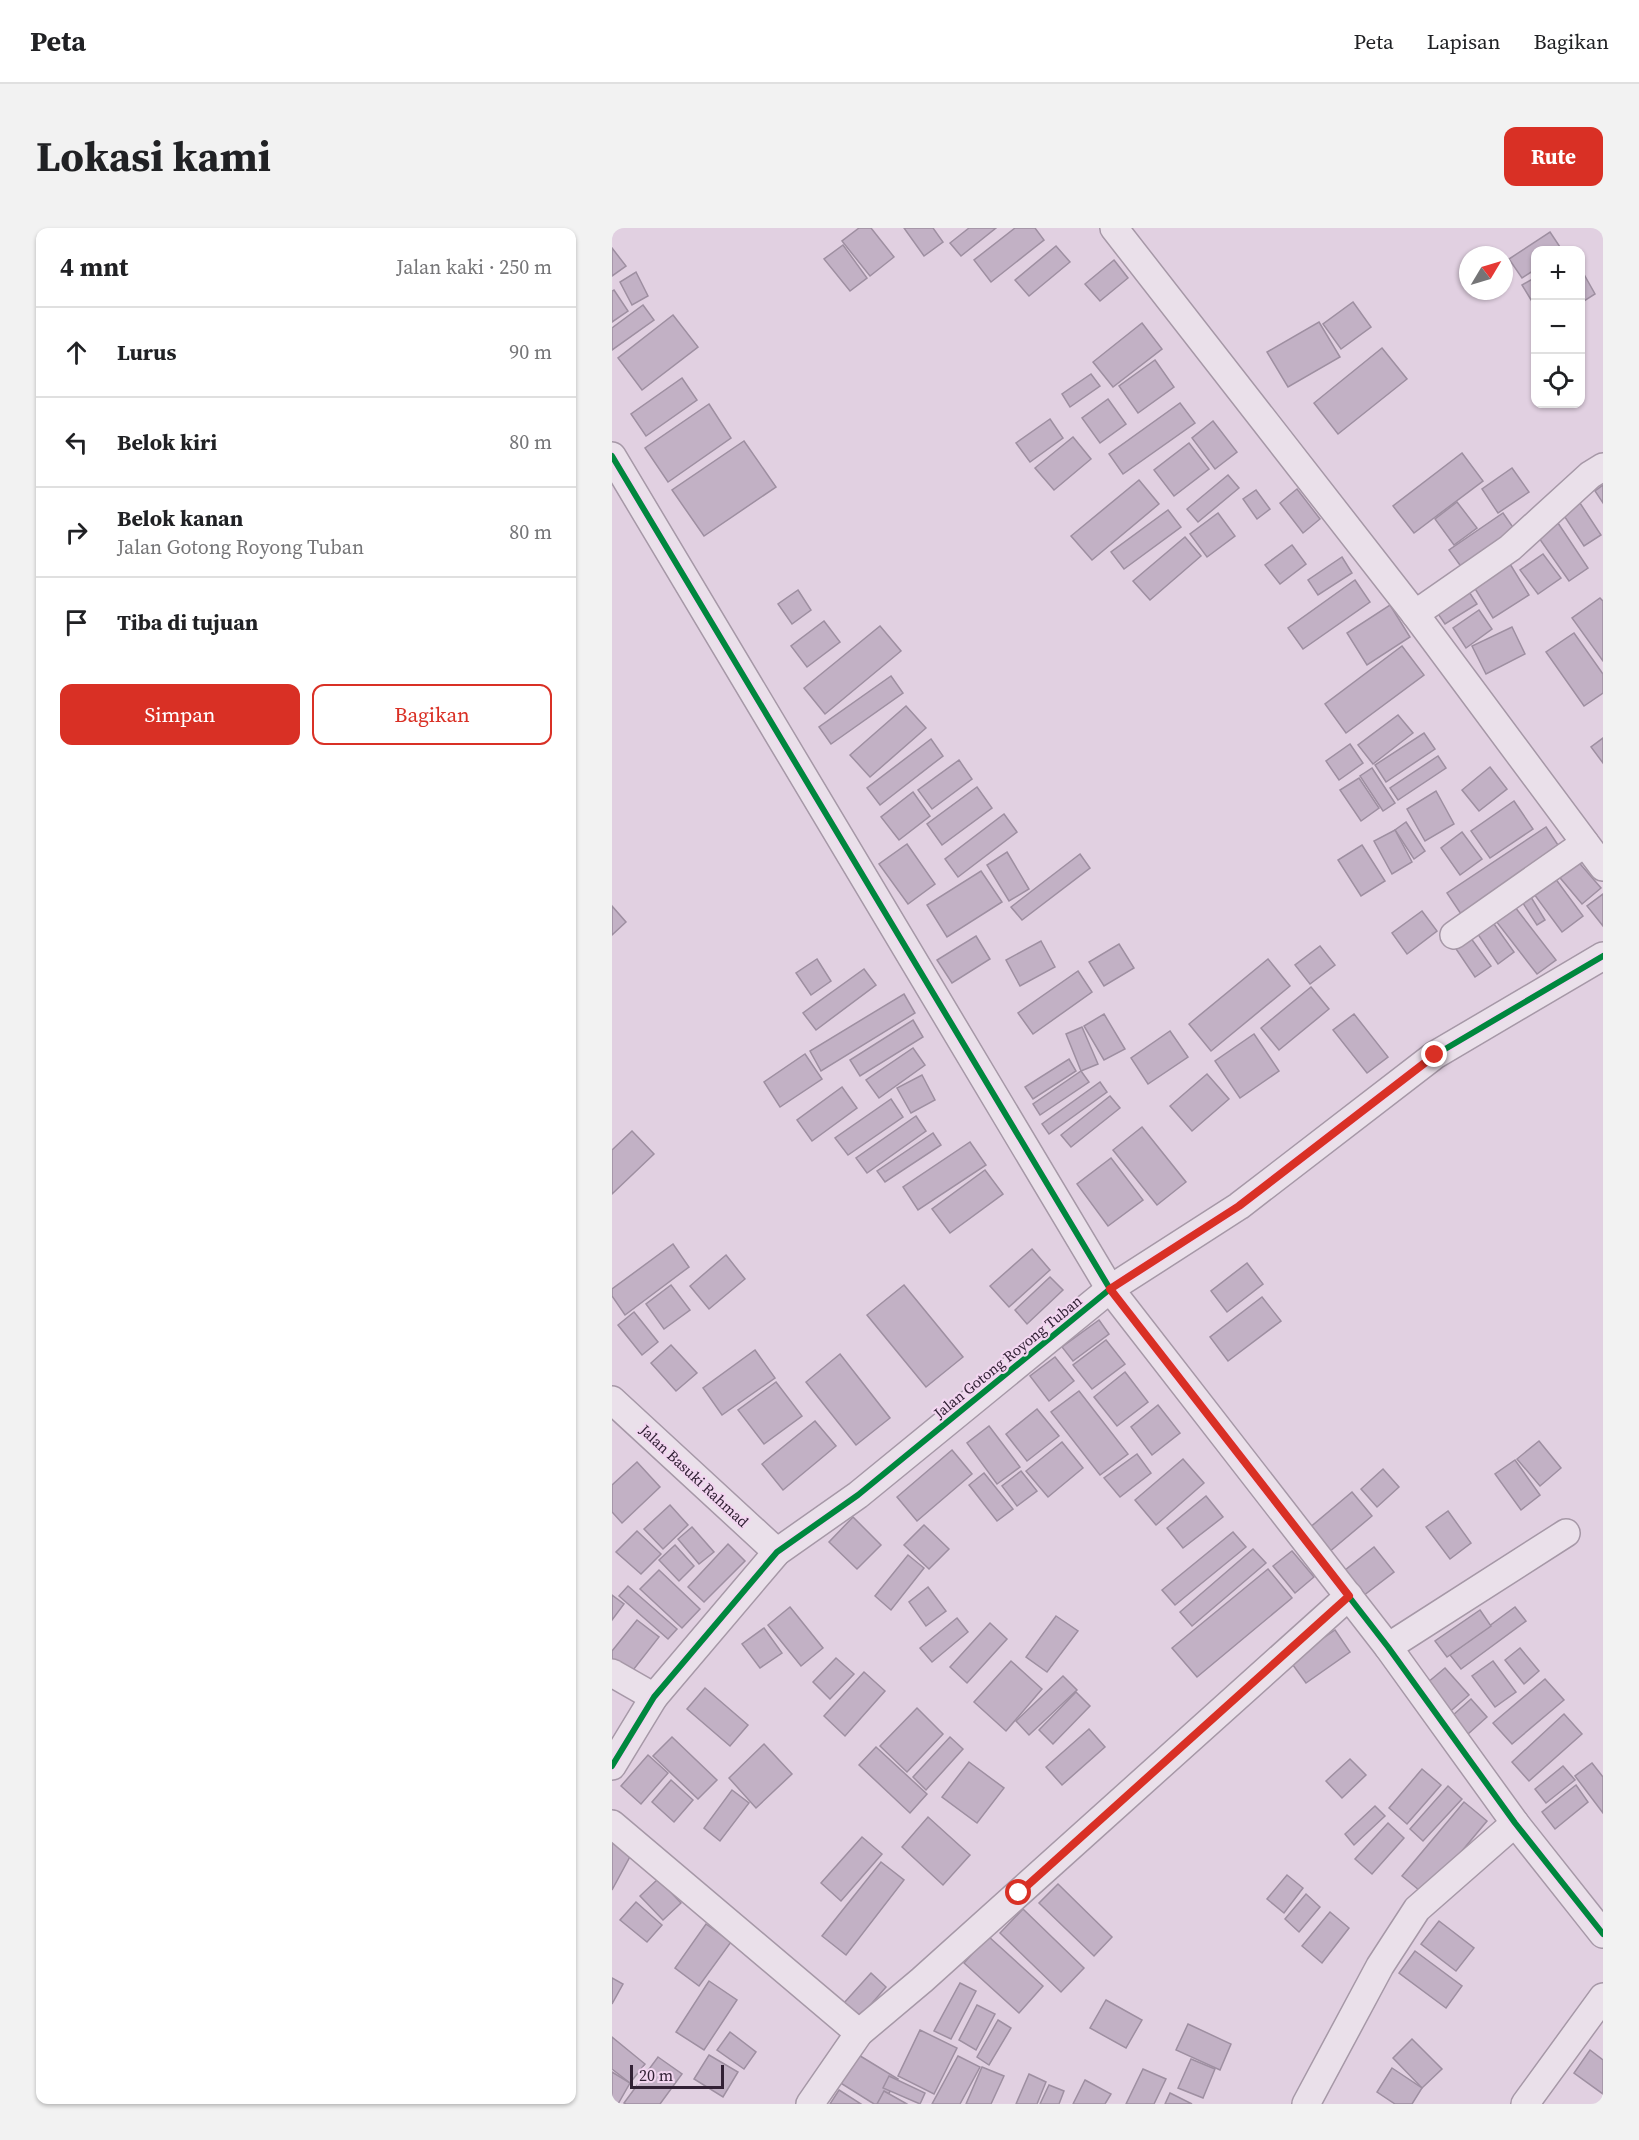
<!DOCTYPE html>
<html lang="id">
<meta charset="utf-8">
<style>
body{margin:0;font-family:"Source Serif 4",serif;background:#f2f2f2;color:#202124}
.controls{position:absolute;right:18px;top:18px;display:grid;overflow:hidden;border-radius:12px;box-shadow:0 2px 4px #0004}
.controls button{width:54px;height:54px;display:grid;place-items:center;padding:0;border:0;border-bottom:2px solid #e0e0e0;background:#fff;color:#202124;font:30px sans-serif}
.compass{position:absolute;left:847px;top:18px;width:54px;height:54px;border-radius:50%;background:#fff;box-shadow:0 2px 4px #0004;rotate:52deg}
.scale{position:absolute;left:18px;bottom:15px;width:94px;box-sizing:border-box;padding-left:6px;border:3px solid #322135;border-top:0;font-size:16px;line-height:21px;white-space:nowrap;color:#322135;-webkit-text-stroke:4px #f2d6f0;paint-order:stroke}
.stop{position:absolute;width:18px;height:18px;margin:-14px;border:4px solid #d93025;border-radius:50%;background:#fff}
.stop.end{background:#d93025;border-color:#fff;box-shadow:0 2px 6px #0008}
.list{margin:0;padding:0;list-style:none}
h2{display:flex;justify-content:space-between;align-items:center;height:78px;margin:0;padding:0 24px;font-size:26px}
h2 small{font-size:20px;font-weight:400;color:#757577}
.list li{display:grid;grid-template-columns:39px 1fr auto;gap:18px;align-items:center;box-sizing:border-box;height:90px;padding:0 24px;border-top:2px solid #e0e0e0}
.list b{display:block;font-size:22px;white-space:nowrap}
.list p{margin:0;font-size:20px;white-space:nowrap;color:#757577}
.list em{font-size:20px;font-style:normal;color:#757577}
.actions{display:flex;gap:12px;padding:18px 24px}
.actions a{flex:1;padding:14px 0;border:2px solid #d93025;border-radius:12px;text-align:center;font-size:21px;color:#d93025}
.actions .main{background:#d93025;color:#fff}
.icon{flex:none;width:33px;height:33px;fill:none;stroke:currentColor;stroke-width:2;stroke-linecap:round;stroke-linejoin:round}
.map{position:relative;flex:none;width:991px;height:1876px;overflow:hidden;border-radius:12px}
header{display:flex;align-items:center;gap:36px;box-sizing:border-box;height:84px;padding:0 30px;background:#fff;border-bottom:2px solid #e0e0e0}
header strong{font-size:28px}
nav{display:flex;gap:33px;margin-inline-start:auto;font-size:21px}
.intro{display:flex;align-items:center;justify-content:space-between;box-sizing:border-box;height:144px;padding:0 36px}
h1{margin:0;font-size:42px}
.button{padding:15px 27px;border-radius:12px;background:#d93025;color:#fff;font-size:21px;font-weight:700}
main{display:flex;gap:36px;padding:0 36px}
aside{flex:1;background:#fff;border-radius:12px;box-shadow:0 2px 4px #0004}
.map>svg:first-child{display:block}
.building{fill:#c2b1c5;stroke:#9e8fa1;stroke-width:1.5}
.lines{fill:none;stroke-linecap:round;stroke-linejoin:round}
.street-casing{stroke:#a698a7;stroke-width:30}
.street{stroke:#eae0ea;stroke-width:27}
.cycleway-casing{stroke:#f2d6f0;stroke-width:10}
.cycleway{stroke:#00873e;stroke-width:6}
.route{stroke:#d93025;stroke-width:8}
.labels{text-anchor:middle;stroke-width:4.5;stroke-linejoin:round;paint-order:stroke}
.street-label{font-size:15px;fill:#322135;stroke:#f2d6f0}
</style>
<header>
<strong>Peta</strong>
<nav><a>Peta</a><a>Lapisan</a><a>Bagikan</a></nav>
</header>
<div class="intro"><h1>Lokasi kami</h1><a class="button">Rute</a></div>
<main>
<aside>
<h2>4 mnt<small>Jalan kaki · 250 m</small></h2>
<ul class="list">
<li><svg class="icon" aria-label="ahead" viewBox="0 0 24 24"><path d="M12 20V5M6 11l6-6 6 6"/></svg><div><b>Lurus</b></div><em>90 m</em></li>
<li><svg class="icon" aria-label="left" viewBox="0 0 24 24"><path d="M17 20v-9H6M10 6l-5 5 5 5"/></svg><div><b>Belok kiri</b></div><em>80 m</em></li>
<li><svg class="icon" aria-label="right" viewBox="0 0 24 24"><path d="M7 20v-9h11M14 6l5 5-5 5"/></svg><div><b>Belok kanan</b><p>Jalan Gotong Royong Tuban</p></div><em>80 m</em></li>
<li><svg class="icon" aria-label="arrive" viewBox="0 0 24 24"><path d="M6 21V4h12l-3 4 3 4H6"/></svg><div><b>Tiba di tujuan</b></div></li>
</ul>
<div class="actions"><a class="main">Simpan</a><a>Bagikan</a></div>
</aside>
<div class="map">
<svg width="991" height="1876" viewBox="0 0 991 1876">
<rect width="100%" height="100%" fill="#e1d0e1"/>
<!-- building -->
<g class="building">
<polygon points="247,0 259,0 282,29 258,48 230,13"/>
<polygon points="292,0 321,0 331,14 312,28"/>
<polygon points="357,0 384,0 349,28 338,15"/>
<polygon points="403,0 423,0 432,12 379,54 362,32"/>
<polygon points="938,4 950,22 924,22 924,41 910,50 897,31"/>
<polygon points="231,17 255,50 238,63 212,31"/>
<polygon points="444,18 458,34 417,68 403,52"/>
<polygon points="0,20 14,38 0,48"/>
<polygon points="502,32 516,50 488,73 473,56"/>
<polygon points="969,41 983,66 969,75"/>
<polygon points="24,44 36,68 20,77 8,54"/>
<polygon points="924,49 924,80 910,57"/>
<polygon points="2,62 16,83 0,94 0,63"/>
<polygon points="741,74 759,99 729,121 711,96"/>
<polygon points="31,77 42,92 0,122 0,100"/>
<polygon points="61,87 86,119 30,162 6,130"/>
<polygon points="707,94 728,129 676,159 655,124"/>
<polygon points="530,95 550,121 501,159 481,134"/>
<polygon points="770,120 795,151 726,206 702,175"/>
<polygon points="543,132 562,159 526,185 507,158"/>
<polygon points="479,146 488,158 458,179 450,166"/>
<polygon points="70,150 85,172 34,208 19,186"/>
<polygon points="496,171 514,196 488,215 470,190"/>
<polygon points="568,175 583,195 511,246 497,226"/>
<polygon points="97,176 119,210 56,254 33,220"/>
<polygon points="438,191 451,210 418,234 404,215"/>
<polygon points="601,193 625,224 603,241 580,210"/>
<polygon points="461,209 479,231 442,262 423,240"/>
<polygon points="132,213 164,259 92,308 60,262"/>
<polygon points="577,215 597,241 562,268 542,242"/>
<polygon points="850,225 871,253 802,305 781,278"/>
<polygon points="900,240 917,264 886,285 870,261"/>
<polygon points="616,247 627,260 586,294 575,281"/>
<polygon points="527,252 547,276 480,332 459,308"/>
<polygon points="991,257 991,275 983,263"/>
<polygon points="685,261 708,291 691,305 668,275"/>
<polygon points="644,262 658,281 645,291 631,271"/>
<polygon points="964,269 989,307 972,318 947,280"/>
<polygon points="845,274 865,300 842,317 823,291"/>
<polygon points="556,282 569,299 512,341 499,324"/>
<polygon points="606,285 623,308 595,329 578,306"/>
<polygon points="891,285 907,308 853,344 837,322"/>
<polygon points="940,286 976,340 957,353 920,300"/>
<polygon points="573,309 589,328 538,372 521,353"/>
<polygon points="680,317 694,336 668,356 653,337"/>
<polygon points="931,326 949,350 926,366 908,342"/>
<polygon points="730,329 740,345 706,367 696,352"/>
<polygon points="898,336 917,367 881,390 862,359"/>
<polygon points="743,352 758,374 691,421 676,400"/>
<polygon points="852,356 865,376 833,396 820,377"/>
<polygon points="186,362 199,382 180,396 166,376"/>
<polygon points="988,370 991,373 991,433 960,390"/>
<polygon points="778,377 798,409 755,437 735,405"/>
<polygon points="867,382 880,401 854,420 841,400"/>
<polygon points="212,393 228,414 195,439 179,418"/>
<polygon points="268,398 289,423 213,486 192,460"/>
<polygon points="900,399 913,426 874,446 860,418"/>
<polygon points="962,405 991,446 991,465 972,478 934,424"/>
<polygon points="790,418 812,447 734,505 713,476"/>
<polygon points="279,448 291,465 219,516 207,499"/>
<polygon points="294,478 314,500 258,549 238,527"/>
<polygon points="786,487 801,505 761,536 746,517"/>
<polygon points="812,505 823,521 774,554 763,537"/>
<polygon points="991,510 991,535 979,519"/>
<polygon points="319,511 331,528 268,577 255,560"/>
<polygon points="738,516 751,535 727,552 714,533"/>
<polygon points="826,528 834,540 786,572 778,560"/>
<polygon points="347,532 360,551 320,581 306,562"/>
<polygon points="878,539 895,561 867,583 850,562"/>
<polygon points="760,540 783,575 771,583 748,548"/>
<polygon points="747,550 767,580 749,593 728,562"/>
<polygon points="365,559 380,580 330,617 315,596"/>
<polygon points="824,563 842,596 813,613 795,581"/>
<polygon points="301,564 318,588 287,612 269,589"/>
<polygon points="902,573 921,601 878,630 859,603"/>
<polygon points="392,586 405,604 346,649 333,631"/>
<polygon points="794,594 813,623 802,631 783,602"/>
<polygon points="934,599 950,623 851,689 835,665"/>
<polygon points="783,602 800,634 780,646 762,613"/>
<polygon points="850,604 870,631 848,647 829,620"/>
<polygon points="295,616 323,656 296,676 267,636"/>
<polygon points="750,617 773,653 749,668 726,632"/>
<polygon points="395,624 417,661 397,673 375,637"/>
<polygon points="468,626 478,640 410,692 399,679"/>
<polygon points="963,630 989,660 970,676 944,645"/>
<polygon points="369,643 390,674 335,709 315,677"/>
<polygon points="940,646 971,688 950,704 919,662"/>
<polygon points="914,661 933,692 925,697 905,666"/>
<polygon points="991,666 991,698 975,678"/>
<polygon points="896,670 944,732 925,746 877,684"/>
<polygon points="0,678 14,694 0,707"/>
<polygon points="810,683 825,703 795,726 780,705"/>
<polygon points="875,686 902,724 886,736 859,696"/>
<polygon points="853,702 879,738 863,749 838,712"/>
<polygon points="364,708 378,731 340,755 325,732"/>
<polygon points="429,713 443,739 408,758 394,732"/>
<polygon points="507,716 522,740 492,758 477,734"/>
<polygon points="708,718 723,737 698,756 683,737"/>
<polygon points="205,731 219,753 199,767 184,745"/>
<polygon points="656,731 678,758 599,823 577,796"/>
<polygon points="252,741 264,757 204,802 191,785"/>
<polygon points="466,743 480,764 421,806 406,785"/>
<polygon points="699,759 717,781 667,822 649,800"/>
<polygon points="292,766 303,785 209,843 198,823"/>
<polygon points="492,786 513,821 492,832 472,798"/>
<polygon points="742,786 776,829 755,845 721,802"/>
<polygon points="301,792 311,809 248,848 238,832"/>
<polygon points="470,799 486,836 469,843 454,806"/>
<polygon points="558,803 576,829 536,856 519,830"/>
<polygon points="642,806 667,843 628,870 603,833"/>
<polygon points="301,820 313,837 267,870 254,852"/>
<polygon points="193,826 210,851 168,879 152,854"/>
<polygon points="457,831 464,843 421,871 413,859"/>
<polygon points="469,843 477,854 428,887 421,876"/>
<polygon points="595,846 617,871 580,903 558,878"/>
<polygon points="310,847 323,872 299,885 285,860"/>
<polygon points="488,854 495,864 437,906 430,896"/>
<polygon points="230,859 245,880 200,913 185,892"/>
<polygon points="498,868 508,880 459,919 449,907"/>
<polygon points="279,871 291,889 236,927 223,910"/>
<polygon points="304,888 314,903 255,945 244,930"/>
<polygon points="530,899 574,954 545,977 501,922"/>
<polygon points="20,903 42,926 0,966 0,922"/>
<polygon points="321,905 329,917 273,954 265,943"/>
<polygon points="358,914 374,937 306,982 291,959"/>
<polygon points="499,930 531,972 496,998 465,956"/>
<polygon points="373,942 391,966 338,1005 320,981"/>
<polygon points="61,1016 77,1039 13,1087 0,1068 0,1061"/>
<polygon points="420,1021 438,1042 397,1079 378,1058"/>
<polygon points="114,1027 133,1051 97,1081 78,1058"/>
<polygon points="635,1035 651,1056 615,1084 599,1063"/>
<polygon points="438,1049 451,1062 415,1096 403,1082"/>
<polygon points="59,1057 78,1082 52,1101 34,1076"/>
<polygon points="292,1057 351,1129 314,1159 255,1087"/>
<polygon points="650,1069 669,1093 616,1133 598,1109"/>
<polygon points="22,1084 46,1114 30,1127 6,1097"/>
<polygon points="487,1092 497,1106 461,1133 450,1119"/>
<polygon points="494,1112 513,1136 480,1161 461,1137"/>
<polygon points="59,1117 85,1145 64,1163 39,1135"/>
<polygon points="143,1122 163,1150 110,1187 91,1160"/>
<polygon points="228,1126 278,1190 244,1217 194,1154"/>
<polygon points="443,1129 462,1153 437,1173 418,1148"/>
<polygon points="513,1144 536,1174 505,1198 482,1169"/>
<polygon points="164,1154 190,1188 152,1216 126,1182"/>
<polygon points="467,1163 516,1226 488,1247 439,1184"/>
<polygon points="546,1177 568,1205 540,1227 519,1199"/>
<polygon points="425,1181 447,1208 415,1233 394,1206"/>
<polygon points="203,1193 224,1218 171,1262 150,1236"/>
<polygon points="377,1198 408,1239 385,1256 355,1215"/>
<polygon points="927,1213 949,1240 928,1258 905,1231"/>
<polygon points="450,1214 471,1240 436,1269 414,1243"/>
<polygon points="340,1222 360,1246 305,1293 285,1269"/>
<polygon points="525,1226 539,1245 508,1269 492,1250"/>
<polygon points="571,1231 592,1255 544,1297 523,1272"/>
<polygon points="903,1232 928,1267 909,1282 883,1246"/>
<polygon points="25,1234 48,1259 10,1295 0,1284 0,1257"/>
<polygon points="771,1241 787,1259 765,1279 749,1261"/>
<polygon points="409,1243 425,1263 405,1278 390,1258"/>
<polygon points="372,1245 401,1281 385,1293 357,1257"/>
<polygon points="740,1264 760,1288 716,1325 696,1301"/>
<polygon points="594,1268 611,1289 571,1320 555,1300"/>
<polygon points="58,1277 76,1297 51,1321 32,1301"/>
<polygon points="836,1283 859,1315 838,1331 814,1299"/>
<polygon points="241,1289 269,1317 245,1341 217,1314"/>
<polygon points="312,1297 337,1321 317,1341 292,1317"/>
<polygon points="80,1299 102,1324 87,1336 66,1311"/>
<polygon points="25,1303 49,1326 29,1346 4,1324"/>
<polygon points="621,1304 634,1319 563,1377 550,1362"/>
<polygon points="116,1316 133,1333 92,1374 76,1359"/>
<polygon points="63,1317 82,1338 67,1353 47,1332"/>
<polygon points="762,1319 782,1344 751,1368 732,1343"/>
<polygon points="641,1321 654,1335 580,1398 568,1384"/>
<polygon points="680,1323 702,1349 683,1365 661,1338"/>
<polygon points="296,1327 312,1340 279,1382 263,1368"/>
<polygon points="656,1341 680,1370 585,1449 560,1420"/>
<polygon points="47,1342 88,1381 70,1400 28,1361"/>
<polygon points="16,1358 65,1401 56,1411 7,1368"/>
<polygon points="316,1359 334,1383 314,1398 297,1374"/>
<polygon points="0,1367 12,1376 0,1392"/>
<polygon points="178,1379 211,1420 189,1438 156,1397"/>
<polygon points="903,1379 914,1393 849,1441 838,1427"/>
<polygon points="868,1382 879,1398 835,1429 823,1413"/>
<polygon points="444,1388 466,1403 435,1444 414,1429"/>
<polygon points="345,1390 356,1404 320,1434 308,1420"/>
<polygon points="25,1392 47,1409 18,1446 0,1431 0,1423"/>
<polygon points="378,1395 395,1411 355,1455 338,1439"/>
<polygon points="152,1400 170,1425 148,1440 130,1416"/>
<polygon points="723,1402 738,1424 694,1455 678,1433"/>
<polygon points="908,1420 927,1443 912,1456 893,1432"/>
<polygon points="224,1430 242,1446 218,1471 201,1454"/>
<polygon points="399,1433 430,1461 394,1503 362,1474"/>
<polygon points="881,1433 904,1464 883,1479 860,1448"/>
<polygon points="833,1440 857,1467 833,1488 809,1460"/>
<polygon points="252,1444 273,1463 233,1508 212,1488"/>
<polygon points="451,1448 465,1462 417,1507 404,1493"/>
<polygon points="933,1451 952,1472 900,1516 881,1495"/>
<polygon points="93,1460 136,1497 118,1518 75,1481"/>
<polygon points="464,1464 478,1478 441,1516 427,1502"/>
<polygon points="859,1471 875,1489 856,1506 840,1488"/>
<polygon points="305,1480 331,1506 295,1544 268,1518"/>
<polygon points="952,1486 970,1506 917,1553 900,1534"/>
<polygon points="477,1501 493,1519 450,1557 434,1539"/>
<polygon points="60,1509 105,1552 86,1571 41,1528"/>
<polygon points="338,1509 351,1521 314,1562 301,1549"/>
<polygon points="152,1516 180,1546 144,1580 117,1550"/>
<polygon points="264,1519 315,1566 298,1585 247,1537"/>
<polygon points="36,1527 56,1545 29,1576 9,1558"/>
<polygon points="738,1531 754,1547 730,1570 714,1553"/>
<polygon points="357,1534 392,1560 365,1595 330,1569"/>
<polygon points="980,1535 991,1549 991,1585 963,1548"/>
<polygon points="951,1538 963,1552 934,1575 923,1561"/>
<polygon points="810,1541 829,1557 795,1596 777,1580"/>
<polygon points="59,1552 81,1572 62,1594 40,1574"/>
<polygon points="964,1557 976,1574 943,1601 930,1584"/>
<polygon points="836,1558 850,1571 811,1613 798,1601"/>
<polygon points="120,1562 137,1575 108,1613 92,1600"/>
<polygon points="852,1574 875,1593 813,1667 790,1648"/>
<polygon points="763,1578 773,1588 742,1617 733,1606"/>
<polygon points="316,1589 358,1627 331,1657 290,1619"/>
<polygon points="776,1595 792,1610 760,1646 743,1631"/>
<polygon points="250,1609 270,1626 229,1673 209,1655"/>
<polygon points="0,1612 21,1623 0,1662"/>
<polygon points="269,1634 292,1652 234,1727 210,1708"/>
<polygon points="675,1647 691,1660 672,1685 655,1671"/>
<polygon points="46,1651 69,1675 51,1692 28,1668"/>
<polygon points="446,1656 500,1709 482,1728 427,1675"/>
<polygon points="694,1666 708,1679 687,1704 673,1691"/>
<polygon points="24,1674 50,1697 35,1714 8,1692"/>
<polygon points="411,1681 472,1740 449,1764 388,1705"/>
<polygon points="718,1684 737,1700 710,1735 690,1718"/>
<polygon points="827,1693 862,1720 844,1743 809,1716"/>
<polygon points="94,1696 119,1714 87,1758 63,1740"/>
<polygon points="376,1708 431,1758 407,1785 352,1735"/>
<polygon points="803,1723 850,1758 834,1780 787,1745"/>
<polygon points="259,1745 274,1759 248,1789 232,1775"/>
<polygon points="0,1750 11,1756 0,1776"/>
<polygon points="97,1753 125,1772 92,1822 64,1804"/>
<polygon points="348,1755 364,1763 339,1811 322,1803"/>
<polygon points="494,1772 530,1792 514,1820 478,1800"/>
<polygon points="365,1777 383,1786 364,1822 347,1812"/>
<polygon points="386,1792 399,1800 377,1837 365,1829"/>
<polygon points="576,1796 619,1816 608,1842 564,1822"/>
<polygon points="308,1802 345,1820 322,1866 286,1848"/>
<polygon points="118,1804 144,1824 132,1841 105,1822"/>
<polygon points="0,1809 33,1836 18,1855 0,1841"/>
<polygon points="800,1811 830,1841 810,1860 781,1830"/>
<polygon points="978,1822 991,1832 991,1866 962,1845"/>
<polygon points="245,1826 286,1851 270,1876 262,1876 227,1854"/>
<polygon points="97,1827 126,1844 111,1869 82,1851"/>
<polygon points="346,1828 368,1839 348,1876 320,1876"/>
<polygon points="46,1829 70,1846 48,1876 14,1876 12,1875"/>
<polygon points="579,1831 603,1841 591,1870 566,1860"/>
<polygon points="370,1839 392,1848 379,1876 354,1876"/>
<polygon points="780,1840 810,1860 800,1876 783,1876 765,1864"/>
<polygon points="531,1841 554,1851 542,1876 514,1876"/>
<polygon points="0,1844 18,1855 6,1876 0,1876"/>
<polygon points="417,1846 434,1854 425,1876 404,1876"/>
<polygon points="277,1848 313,1865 308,1876 271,1860"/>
<polygon points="473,1852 499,1866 493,1876 461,1876"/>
<polygon points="437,1857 452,1863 447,1876 428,1876"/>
<polygon points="227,1862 249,1876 218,1876"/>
<polygon points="272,1863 295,1876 265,1876"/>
<polygon points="558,1865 580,1876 553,1876"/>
</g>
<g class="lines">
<!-- street casing -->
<g class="street-casing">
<g id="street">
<polyline points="502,0 803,386 991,639"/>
<polyline points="0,228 498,1061 776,1419 903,1595 991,1706"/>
<polyline points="803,386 898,320 978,247 991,239"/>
<polyline points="842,707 973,615"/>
<polyline points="0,1172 165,1324"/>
<polyline points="776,1419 954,1305"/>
<polyline points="0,1445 42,1469"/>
<polyline points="0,1538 42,1469 165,1324 246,1267 498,1061 627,978 823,827 991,728"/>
<polyline points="0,1596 247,1805"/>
<polyline points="198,1876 247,1805 310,1752 737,1368"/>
<polyline points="694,1876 768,1738 805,1681 903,1595"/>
<polyline points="913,1876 991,1769"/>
</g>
</g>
<!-- street -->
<use href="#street" class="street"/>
<!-- cycleway casing -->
<g class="cycleway-casing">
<g id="cycleway">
<polyline points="0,228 498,1061 776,1419 903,1595 991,1706"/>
<polyline points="0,1538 42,1469 165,1324 246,1267 498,1061 627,978 823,827 991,728"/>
</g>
</g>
<!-- cycleway -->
<use href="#cycleway" class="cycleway"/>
</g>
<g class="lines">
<!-- route -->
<polyline class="route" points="407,1665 737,1368 498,1061 627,978 823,827"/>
</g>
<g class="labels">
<!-- street labels -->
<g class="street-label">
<text transform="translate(396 1129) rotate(-39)" y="5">Jalan Gotong Royong Tuban</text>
<text transform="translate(82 1248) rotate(43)" y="5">Jalan Basuki Rahmad</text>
</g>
</g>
</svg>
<div class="controls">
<button>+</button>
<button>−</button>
<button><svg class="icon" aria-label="locate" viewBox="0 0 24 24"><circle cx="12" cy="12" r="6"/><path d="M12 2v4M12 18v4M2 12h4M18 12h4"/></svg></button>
</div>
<svg class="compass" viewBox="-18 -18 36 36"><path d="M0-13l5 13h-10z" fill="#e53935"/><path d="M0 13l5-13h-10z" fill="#757577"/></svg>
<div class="scale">20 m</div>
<div class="stop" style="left:407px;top:1665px"></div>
<div class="stop end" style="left:823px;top:827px"></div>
</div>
</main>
